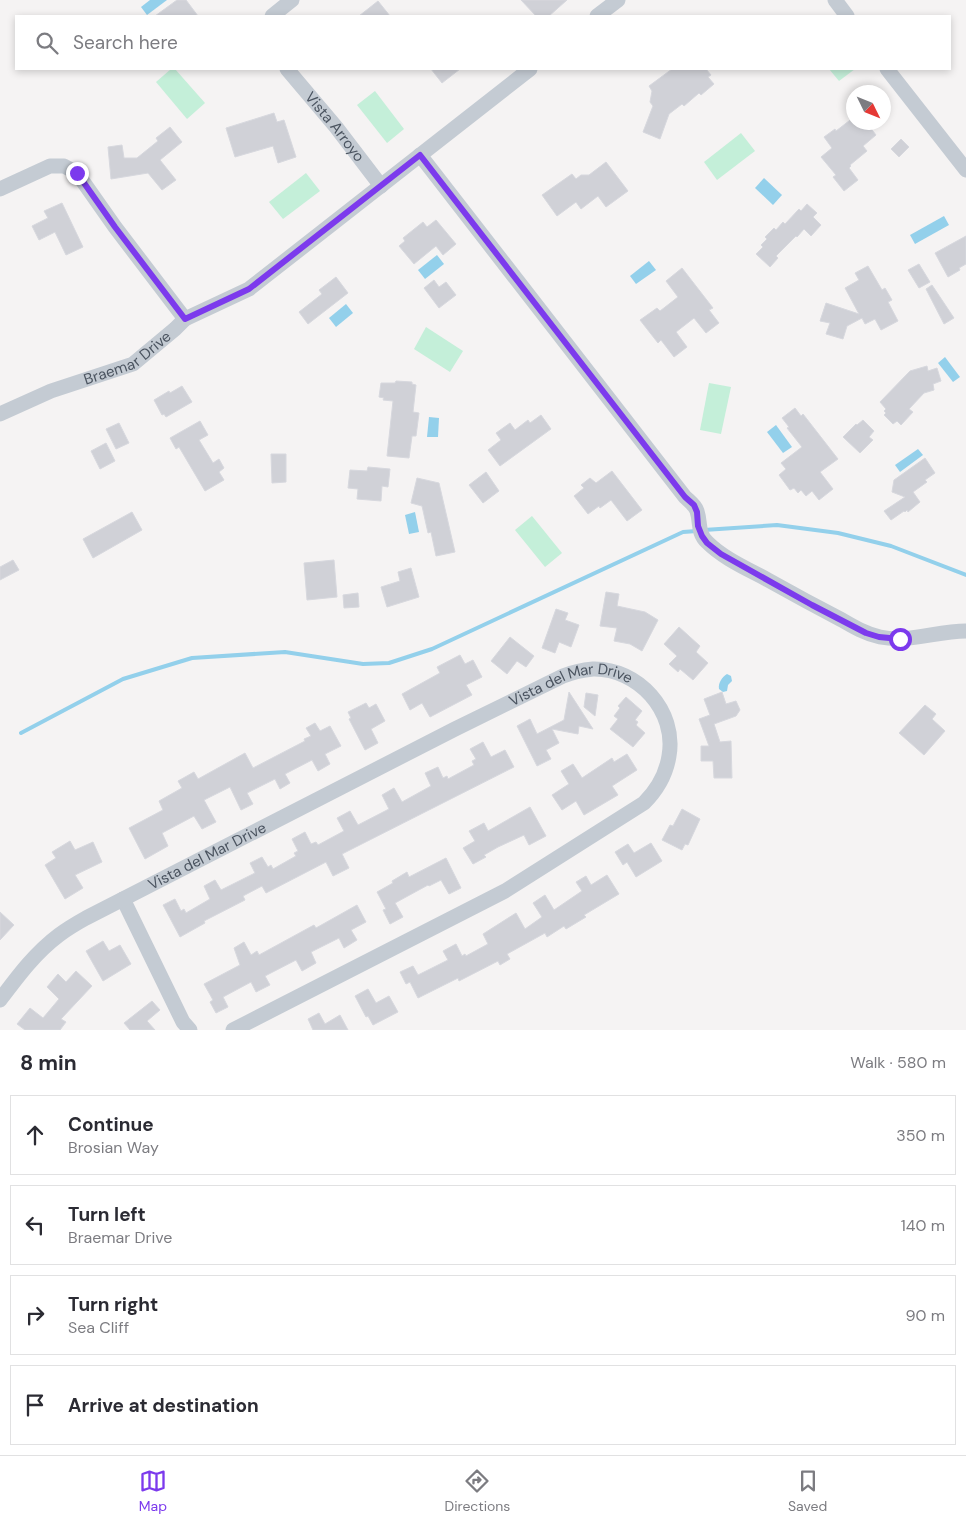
<!DOCTYPE html>
<meta charset="utf-8">
<style>
body{margin:0;font-family:"DM Sans",sans-serif;background:#f7f7f7;color:#2b2b33}
.compass{position:absolute;left:846px;top:85px;width:45px;height:45px;border-radius:50%;background:#fff;box-shadow:0 2px 8px #0003;rotate:133deg}
.stop{position:absolute;width:15px;height:15px;margin:-11px;border:4px solid #7c3aed;border-radius:50%;background:#fff}
.stop.end{background:#7c3aed;border-color:#fff;box-shadow:0 1px 5px #0008}
.list{margin:0;padding:0;list-style:none}
h2{display:flex;justify-content:space-between;align-items:center;height:65px;margin:0;padding:0 20px;font-size:21px}
h2 small{font-size:16px;font-weight:400;color:#7c7c81}
.list li{display:grid;grid-template-columns:32px 1fr auto;gap:15px;align-items:center;box-sizing:border-box;height:80px;margin:0 10px 10px;padding:0 10px;border:1px solid #e1e1e2;border-radius:0px}
.list b{display:block;font-size:19px;white-space:nowrap}
.list p{margin:0;font-size:16px;white-space:nowrap;color:#7c7c81}
.list em{font-size:16px;font-style:normal;color:#7c7c81}
.icon{flex:none;width:28px;height:28px;fill:none;stroke:currentColor;stroke-width:2;stroke-linecap:round;stroke-linejoin:round}
.map{position:relative;flex:none;width:966px;height:1030px;overflow:hidden}
.search{position:absolute;background:#fff;box-shadow:0 2px 8px #0003;left:15px;right:15px;top:15px;height:55px;display:flex;align-items:center;gap:12px;box-sizing:border-box;padding:0 18px;border-radius:0px;color:#7c7c81;font-size:19px}
.sheet{height:425px;background:#fff}
nav{display:flex;justify-content:space-around;align-items:center;box-sizing:border-box;height:70px;border-top:1px solid #e1e1e2;background:#fff;font-size:14px;color:#7c7c81}
nav a{display:grid;justify-items:center;gap:2px}
nav .on{color:#7c3aed}
.map>svg:first-child{display:block}
.green{fill:#c4efd9}
.water{fill:#93d0eb}
.lines{fill:none;stroke-linecap:round;stroke-linejoin:round}
.stream{stroke:#93d0eb;stroke-width:4}
.building{fill:#d0d1d7;stroke:#d7d8de}
.street{stroke:#c4cbd3;stroke-width:15}
.route{stroke:#7c3aed;stroke-width:6}
.labels{text-anchor:middle;stroke-width:4;stroke-linejoin:round;paint-order:stroke}
.street-label{font-size:15px;fill:#4b5460;stroke:#fff}
</style>
<div class="map">
<svg width="966" height="1030" viewBox="0 0 966 1030">
<rect width="100%" height="100%" fill="#f5f3f3"/>
<!-- green -->
<g class="green">
<polygon points="171,69 175,69 205,103 187,119 156,82"/>
<polygon points="829,69 855,69 839,81"/>
<polygon points="375,91 404,129 387,143 357,105"/>
<polygon points="741,133 755,151 717,180 704,162"/>
<polygon points="306,173 320,191 283,219 269,202"/>
<polygon points="426,327 463,351 450,372 414,349"/>
<polygon points="709,383 731,387 721,434 700,430"/>
<polygon points="532,516 562,553 545,567 515,530"/>
</g>
<!-- water -->
<g class="water">
<polygon points="150,0 167,0 147,15 141,7"/>
<polygon points="764,178 782,195 773,205 755,188"/>
<polygon points="944,216 949,225 915,244 910,235"/>
<polygon points="437,255 444,264 425,279 418,270"/>
<polygon points="649,261 656,270 636,284 630,276"/>
<polygon points="346,304 353,313 336,327 329,318"/>
<polygon points="945,357 960,377 953,382 938,363"/>
<polygon points="429,417 439,418 438,437 427,437"/>
<polygon points="776,425 792,447 783,453 767,432"/>
<polygon points="918,449 923,455 900,472 895,465"/>
<polygon points="415,512 419,532 409,534 405,515"/>
<path d="M727,674L731,676L732,681L728,685L727,691L723,692L719,689C718,683 722,677 727,674Z"/>
</g>
<g class="lines">
<!-- stream -->
<g class="stream">
<polyline points="704,530 777,525 838,533 891,546 966,575"/>
<polyline points="21,733 123,679 192,658 285,652 363,664 389,663 432,649 683,532 697,531"/>
</g>
</g>
<!-- building -->
<g class="building">
<polygon points="177,0 186,0 198,16 155,16"/>
<polygon points="521,0 567,0 549,16 536,16"/>
<polygon points="378,1 390,16 359,16"/>
<polygon points="431,69 460,69 442,83"/>
<polygon points="672,69 706,69 711,75 708,77 714,84 701,95 699,93 684,106 682,104 669,114 660,139 643,132 653,106 650,102 652,91 649,86"/>
<polygon points="274,113 277,122 284,120 296,157 278,163 273,146 235,157 226,128"/>
<polygon points="854,117 854,122 866,122 876,135 863,146 867,151 850,165 851,166 849,168 858,180 844,191 833,177 836,175 821,157 832,148 824,137 835,129 836,131"/>
<polygon points="170,127 182,142 160,160 176,180 162,190 148,173 111,179 108,147 122,145 124,158 137,158 158,141 156,138"/>
<polygon points="901,139 909,147 899,157 891,149"/>
<polygon points="606,162 628,191 606,207 598,196 581,209 576,202 557,216 542,195 572,174 576,179 581,175 589,175"/>
<polygon points="62,203 83,247 66,255 55,232 39,240 32,226 48,218 44,211"/>
<polygon points="807,204 817,213 813,217 821,225 811,236 804,229 797,237 796,236 776,256 778,258 770,267 756,254 763,247 761,245 767,239 765,237 774,228 776,230 783,222 785,224 799,209 801,211"/>
<polygon points="436,220 456,244 443,255 436,246 414,264 399,246 405,241 403,238 423,222 427,227"/>
<polygon points="966,236 966,264 959,268 960,270 948,277 935,253"/>
<polygon points="919,264 930,282 919,288 908,270"/>
<polygon points="868,266 882,290 885,288 892,300 888,302 898,321 881,330 875,319 865,324 862,318 847,326 843,339 826,334 830,323 820,321 826,303 859,314 845,288 859,280 855,273"/>
<polygon points="682,268 713,308 709,310 719,323 706,333 694,318 676,332 687,347 674,357 661,340 658,343 640,320 657,308 660,311 678,297 666,281"/>
<polygon points="336,277 348,293 308,324 299,312 322,294 319,290"/>
<polygon points="434,280 439,287 446,282 456,295 439,308 424,288"/>
<polygon points="932,285 954,318 944,324 926,289"/>
<polygon points="927,366 928,371 937,368 941,381 933,384 934,390 924,393 909,409 913,412 901,425 897,421 893,424 884,415 886,413 884,411 886,409 880,402 910,371"/>
<polygon points="396,381 412,382 412,384 416,385 413,412 419,413 416,436 412,436 409,458 387,456 393,401 383,400 384,398 379,397 381,383 395,383"/>
<polygon points="182,386 192,402 166,417 164,414 162,415 154,400 169,391 170,393"/>
<polygon points="795,408 801,416 803,414 838,459 820,472 833,489 819,500 812,491 806,496 801,490 798,493 794,488 790,490 779,475 786,469 781,463 802,447 787,428 789,427 782,418"/>
<polygon points="541,415 551,429 500,466 488,450 501,440 496,433 510,423 515,430 528,420 530,423"/>
<polygon points="863,420 874,431 869,437 873,440 860,453 843,437 856,424 857,425"/>
<polygon points="200,421 208,435 199,440 213,463 219,459 224,468 219,472 224,480 205,491 179,447 176,449 170,438"/>
<polygon points="119,423 129,443 116,449 106,429"/>
<polygon points="106,443 115,461 100,469 91,451"/>
<polygon points="271,454 286,454 286,482 272,483"/>
<polygon points="925,458 935,473 925,480 927,482 913,492 920,502 908,512 907,510 905,512 904,511 891,520 884,511 905,497 892,492 894,480"/>
<polygon points="368,467 390,469 388,487 382,486 381,501 357,499 358,489 348,488 350,470 367,471"/>
<polygon points="612,471 642,510 627,521 611,500 600,508 599,506 588,514 574,496 584,488 581,485 590,478 596,483"/>
<polygon points="486,472 499,491 483,503 469,485"/>
<polygon points="417,478 439,483 455,552 436,556 431,532 428,533 422,506 411,503"/>
<polygon points="132,512 142,530 93,558 83,539"/>
<polygon points="13,560 19,570 0,580 0,567"/>
<polygon points="334,560 337,597 307,600 304,563"/>
<polygon points="411,568 419,597 387,607 381,587 400,581 398,572"/>
<polygon points="606,592 619,594 617,606 645,612 658,620 642,651 630,644 614,641 617,628 600,626"/>
<polygon points="358,593 359,607 344,608 343,595"/>
<polygon points="556,609 568,613 565,620 579,625 571,647 559,642 555,653 542,648"/>
<polygon points="679,627 700,646 696,652 708,663 693,680 680,669 678,672 669,664 677,656 664,644"/>
<polygon points="510,637 534,656 526,667 517,661 507,674 491,661"/>
<polygon points="460,655 465,664 473,660 482,677 466,685 472,695 430,717 422,703 410,710 402,694 440,673 437,667"/>
<polygon points="569,692 593,729 579,726 578,734 552,729 559,743 546,750 551,759 537,766 517,726 530,719 537,734 564,720"/>
<polygon points="722,692 726,704 736,701 740,710 736,716 714,724 720,742 731,741 732,778 714,778 713,761 701,761 701,746 709,746 699,719 710,715 704,699"/>
<polygon points="586,693 598,695 595,716 584,707"/>
<polygon points="626,697 642,711 635,720 638,722 636,725 645,733 633,747 610,729 618,719 614,716 620,708 618,706"/>
<polygon points="366,703 369,708 376,704 385,721 371,729 378,743 365,750 349,719 351,718 348,712"/>
<polygon points="925,705 936,714 932,719 945,731 924,755 899,733"/>
<polygon points="315,723 320,731 330,726 341,746 325,754 330,764 318,771 312,760 285,774 290,783 280,789 275,779 247,793 253,804 241,810 230,787 204,800 216,822 202,829 194,816 162,833 168,846 145,859 129,828 163,810 159,801 182,788 178,781 194,772 198,779 245,753 253,768 305,741 304,739 311,736 306,728"/>
<polygon points="483,742 491,757 505,750 514,767 342,854 349,868 333,876 326,862 266,893 262,886 243,896 245,900 204,921 205,923 180,937 163,905 175,899 181,911 184,909 186,913 210,899 204,886 215,880 221,890 255,873 250,863 262,857 268,867 271,865 273,869 296,856 294,853 298,851 292,839 305,832 311,844 316,842 318,845 344,831 337,818 350,811 358,825 389,809 382,795 394,788 402,802 431,786 425,773 438,767 443,778 447,776 448,779 474,765 472,761 476,759 470,749"/>
<polygon points="627,754 637,770 612,786 618,795 584,815 576,801 562,810 552,795 569,784 561,771 573,764 582,778 612,758 614,762"/>
<polygon points="530,807 546,836 529,845 524,835 498,847 484,855 486,857 473,864 463,848 475,841 469,831 484,823 488,831"/>
<polygon points="682,809 700,819 688,845 685,844 682,850 662,840 670,825 673,826"/>
<polygon points="70,841 75,850 93,842 102,862 75,875 83,888 65,899 45,865 56,858 52,852"/>
<polygon points="651,843 662,861 636,877 627,862 623,865 615,852 628,844 634,853"/>
<polygon points="446,858 461,888 449,894 441,880 429,886 428,885 395,903 403,917 390,924 383,910 386,909 377,892 393,883 392,881 407,872 409,877"/>
<polygon points="607,875 619,894 584,915 586,917 566,929 564,926 547,937 545,933 507,954 510,959 500,965 498,961 459,981 458,978 418,998 410,982 406,984 400,972 413,966 418,975 448,960 443,951 456,944 462,956 465,954 466,956 488,944 483,934 516,913 525,929 542,917 533,903 545,895 554,910 582,891 576,882 586,876 591,885"/>
<polygon points="357,905 366,922 351,930 357,940 344,948 339,938 311,952 316,963 302,971 296,960 265,976 270,985 256,992 251,982 223,997 228,1007 216,1013 210,1002 213,1000 204,984 240,965 234,948 244,942 251,955 257,951 259,955 314,925 316,928"/>
<polygon points="0,912 14,925 0,940"/>
<polygon points="103,941 109,951 120,945 131,964 103,981 86,951"/>
<polygon points="76,971 92,986 61,1019 66,1022 60,1030 25,1030 17,1024 30,1008 43,1018 59,999 47,987 58,974 66,982"/>
<polygon points="368,989 376,1003 389,996 398,1012 373,1025 368,1016 366,1017 355,996"/>
<polygon points="152,1001 160,1010 147,1021 155,1030 130,1030 124,1023"/>
<polygon points="319,1013 325,1024 340,1015 348,1030 313,1030 308,1019"/>
</g>
<g class="lines">
<!-- street -->
<g class="street">
<polyline points="835,0 847,16"/>
<polyline points="272,16 292,0"/>
<polyline points="597,16 618,0"/>
<path id="s1" d="M287,69L336,127L381,186"/>
<polyline points="887,69 966,170"/>
<path d="M420,155L685,497C689,501 695,505 697,511C701,523 697,532 707,542C724,559 748,569 768,580C793,594 817,607 842,620C854,627 866,634 880,637C910,643 936,631 966,631"/>
<polyline points="0,189 50,166 64,166 77,173 115,227 185,319"/>
<path id="s2" d="M0,414L51,391L133,364L175,329L185,319L249,289L530,69"/>
<polyline points="123,899 183,1022 190,1030"/>
<path id="s3" d="M0,1000C18,976 35,953 59,935C67,929 77,923 86,918L455,729L563,676C573,672 582,670 593,669C638,668 677,711 669,756C666,775 657,790 644,803L505,891L233,1030"/>
</g>
</g>
<g class="lines">
<!-- route -->
<polyline class="route" points="77,173 115,227 185,319 249,289 420,155 685,497 694,505 697,512 698,526 702,536 707,543 721,554 812,605 866,633 879,637 900,639"/>
</g>
<g class="labels">
<!-- street labels -->
<g class="street-label">
<text dy="5" stroke="none"><textPath href="#s1" startOffset="75">Vista Arroyo</textPath></text>
<text dy="5" stroke="none"><textPath href="#s2" startOffset="140">Braemar Drive</textPath></text>
<text dy="5" stroke="none"><textPath href="#s3" startOffset="661">Vista del Mar Drive</textPath></text>
<text dy="5" stroke="none"><textPath href="#s3" startOffset="256">Vista del Mar Drive</textPath></text>
</g>
</g>
</svg>
<svg class="compass" viewBox="-18 -18 36 36"><path d="M0-13l5 13h-10z" fill="#e53935"/><path d="M0 13l5-13h-10z" fill="#7c7c81"/></svg>
<div class="stop" style="left:900px;top:639px"></div>
<div class="stop end" style="left:77px;top:173px"></div>
<div class="search"><svg class="icon" aria-label="search" viewBox="0 0 24 24"><circle cx="10" cy="10" r="6"/><path d="M15 15l6 6"/></svg>Search here</div>
</div>
<section class="sheet">
<h2>8 min<small>Walk · 580 m</small></h2>
<ul class="list">
<li><svg class="icon" aria-label="ahead" viewBox="0 0 24 24"><path d="M12 20V5M6 11l6-6 6 6"/></svg><div><b>Continue</b><p>Brosian Way</p></div><em>350 m</em></li>
<li><svg class="icon" aria-label="left" viewBox="0 0 24 24"><path d="M17 20v-9H6M10 6l-5 5 5 5"/></svg><div><b>Turn left</b><p>Braemar Drive</p></div><em>140 m</em></li>
<li><svg class="icon" aria-label="right" viewBox="0 0 24 24"><path d="M7 20v-9h11M14 6l5 5-5 5"/></svg><div><b>Turn right</b><p>Sea Cliff</p></div><em>90 m</em></li>
<li><svg class="icon" aria-label="arrive" viewBox="0 0 24 24"><path d="M6 21V4h12l-3 4 3 4H6"/></svg><div><b>Arrive at destination</b></div></li>
</ul>
</section>
<nav>
<a class="on"><svg class="icon" aria-label="map" viewBox="0 0 24 24"><path d="M3 6l6-2 6 2 6-2v14l-6 2-6-2-6 2zM9 4v14M15 6v14"/></svg>Map</a>
<a><svg class="icon" aria-label="directions" viewBox="0 0 24 24"><path d="M12 3l9 9-9 9-9-9zM9 14v-3h6M13 9l2 2-2 2"/></svg>Directions</a>
<a><svg class="icon" aria-label="saved" viewBox="0 0 24 24"><path d="M7 4h10v16l-5-4-5 4z"/></svg>Saved</a>
</nav>
